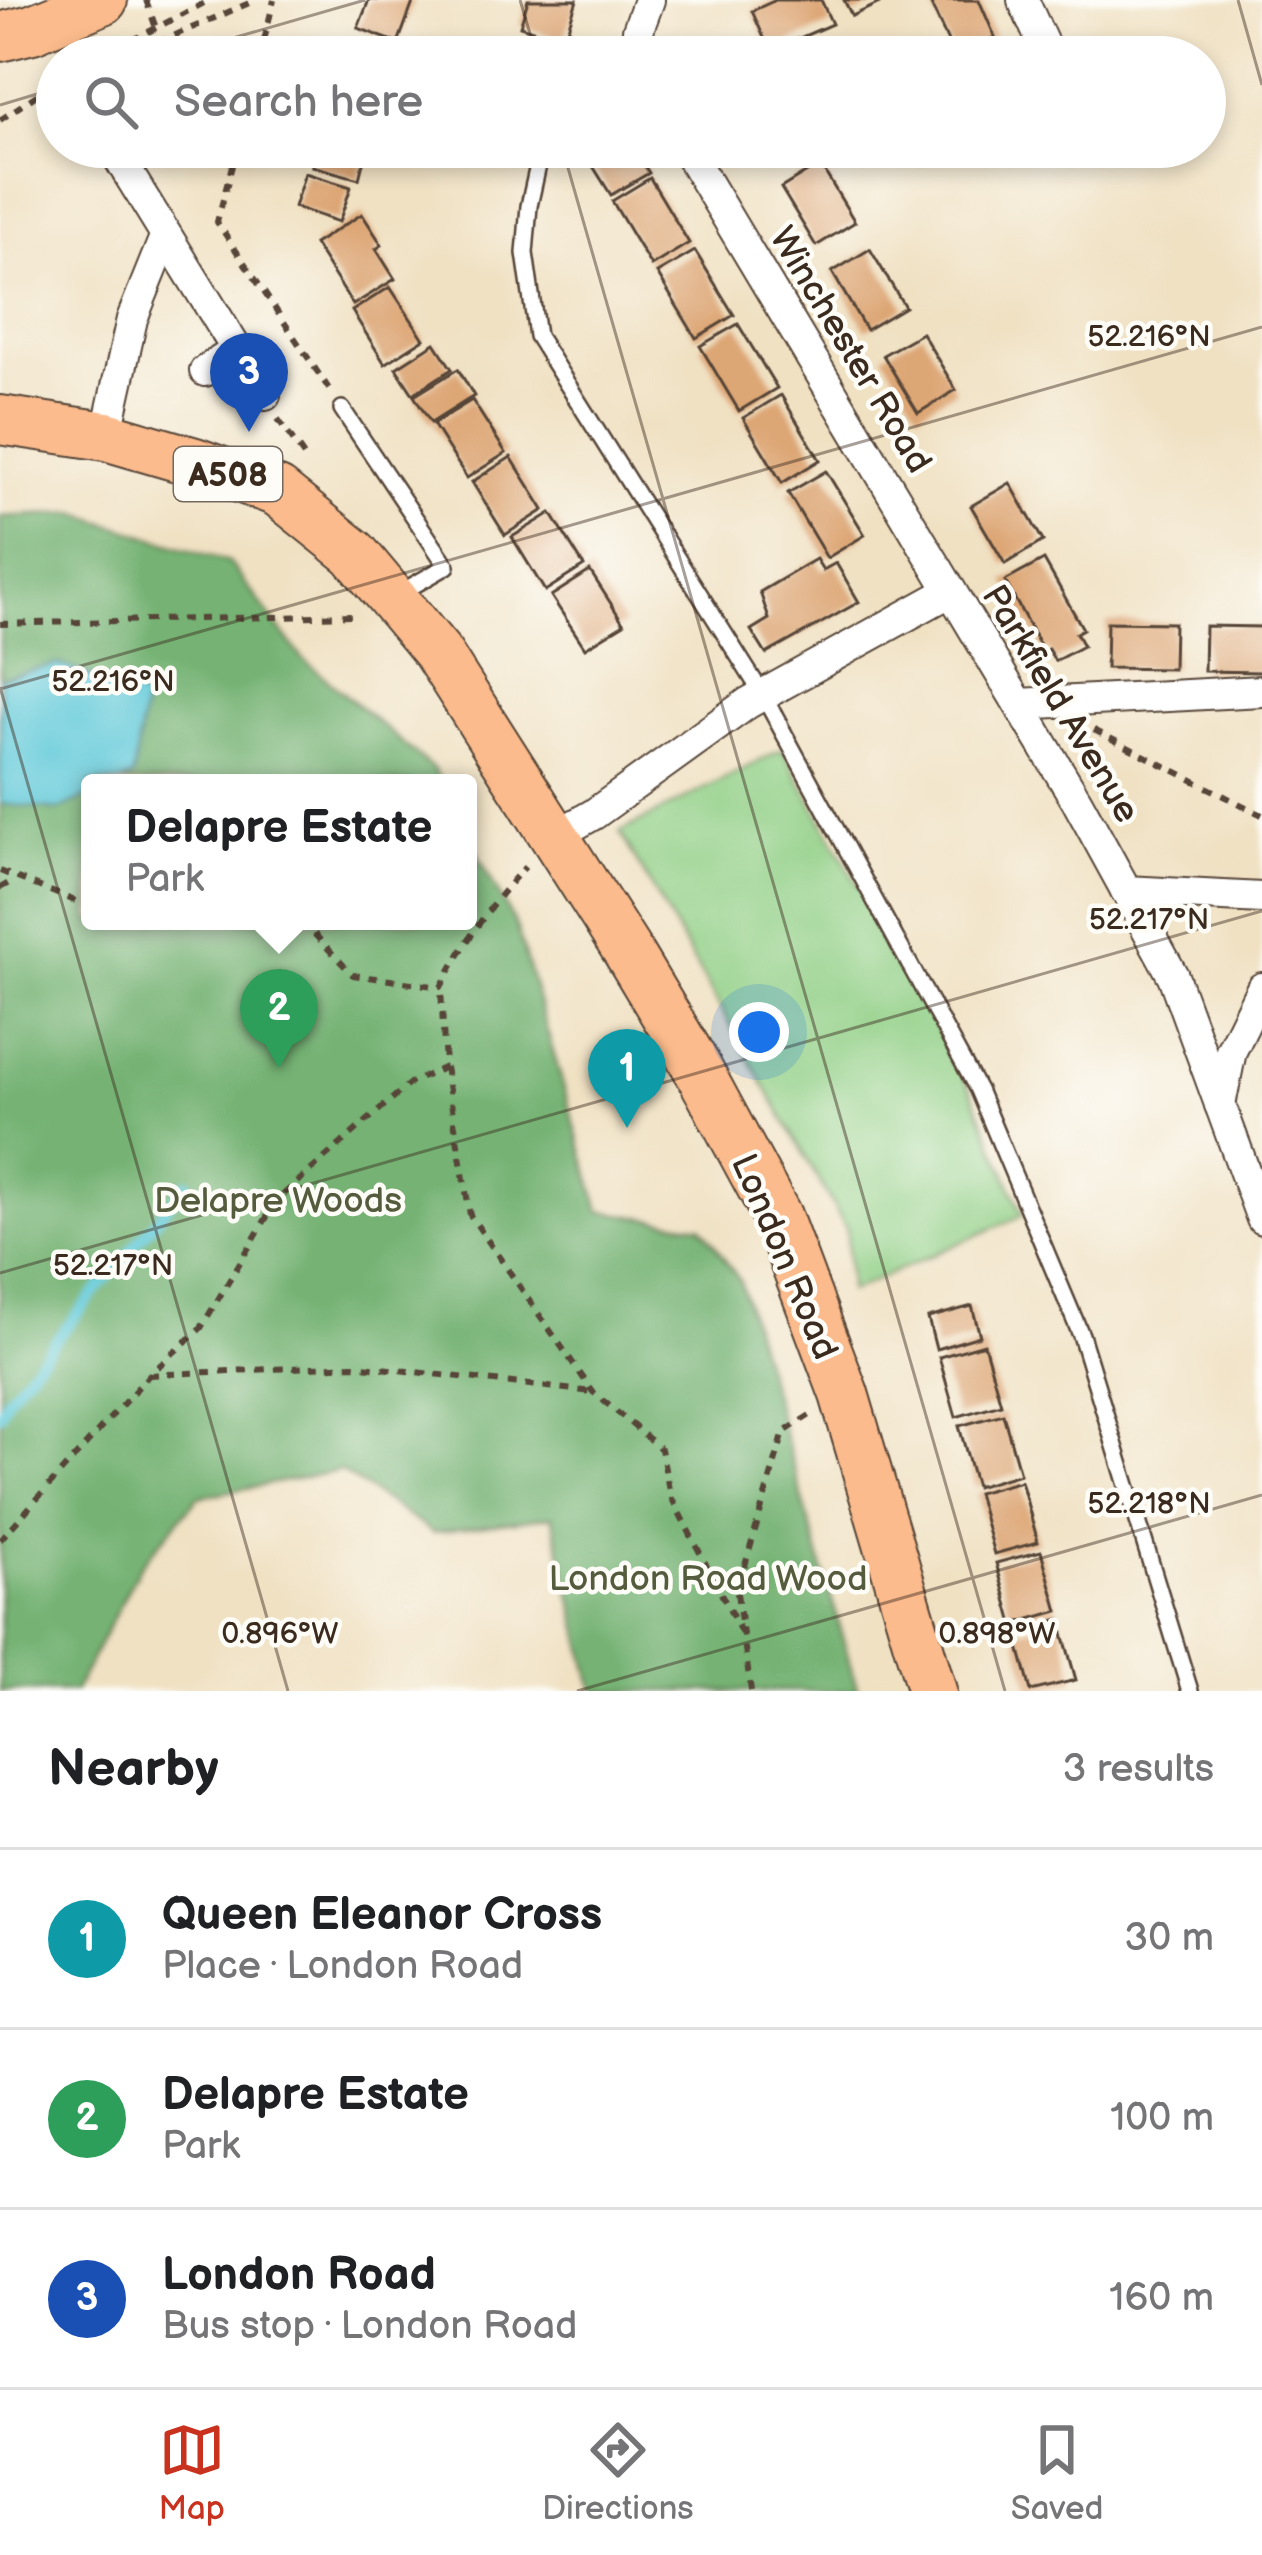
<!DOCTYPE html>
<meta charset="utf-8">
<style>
body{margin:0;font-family:"Balsamiq Sans",sans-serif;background:#f2f2f2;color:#202124}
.you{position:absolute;left:759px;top:1032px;width:42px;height:42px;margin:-30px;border:9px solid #fff;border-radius:50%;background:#1a73e8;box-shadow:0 0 0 18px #1a73e833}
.badge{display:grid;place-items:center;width:78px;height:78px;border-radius:50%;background:#c8321e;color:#fff;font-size:39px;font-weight:700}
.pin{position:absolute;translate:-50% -99px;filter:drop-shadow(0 3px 6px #0008)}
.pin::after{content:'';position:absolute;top:63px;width:42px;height:36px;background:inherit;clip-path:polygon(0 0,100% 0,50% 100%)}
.popup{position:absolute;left:81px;top:774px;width:396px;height:156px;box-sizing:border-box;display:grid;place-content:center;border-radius:12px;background:#fff;filter:drop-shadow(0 3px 9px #0005);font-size:39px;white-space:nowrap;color:#757577}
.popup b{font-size:45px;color:#202124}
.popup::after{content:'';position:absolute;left:50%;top:100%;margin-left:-24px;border:24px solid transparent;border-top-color:#fff}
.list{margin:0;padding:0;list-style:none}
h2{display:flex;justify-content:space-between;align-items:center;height:156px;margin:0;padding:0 48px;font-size:51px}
h2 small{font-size:39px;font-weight:400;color:#757577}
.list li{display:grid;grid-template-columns:78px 1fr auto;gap:36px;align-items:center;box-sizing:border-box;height:180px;padding:0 48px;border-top:3px solid #e0e0e0}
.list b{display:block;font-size:45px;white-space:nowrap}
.list p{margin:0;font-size:39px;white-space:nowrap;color:#757577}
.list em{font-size:39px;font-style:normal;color:#757577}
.icon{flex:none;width:66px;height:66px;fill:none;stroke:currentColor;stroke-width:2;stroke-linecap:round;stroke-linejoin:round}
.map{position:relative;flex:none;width:1262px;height:1691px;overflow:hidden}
.search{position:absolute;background:#fff;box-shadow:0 6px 18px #0003;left:36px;right:36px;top:36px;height:132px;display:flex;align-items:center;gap:30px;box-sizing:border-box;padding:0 42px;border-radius:66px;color:#757577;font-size:45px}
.sheet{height:696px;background:#fff}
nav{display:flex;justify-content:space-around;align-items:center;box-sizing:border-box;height:168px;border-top:3px solid #e0e0e0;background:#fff;font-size:33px;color:#757577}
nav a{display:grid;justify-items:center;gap:6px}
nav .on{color:#c8321e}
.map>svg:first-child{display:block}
.green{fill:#91cf86;stroke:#667c52;stroke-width:3}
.forest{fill:#74b273;stroke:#586e48;stroke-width:3}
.water{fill:#5fc9d9;stroke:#4d7a7c;stroke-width:3}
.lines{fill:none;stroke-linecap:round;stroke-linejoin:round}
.stream{stroke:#5fc9d9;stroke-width:10}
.building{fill:#dda675}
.service-casing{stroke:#564537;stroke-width:20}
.minor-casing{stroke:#564537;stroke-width:34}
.trunk-casing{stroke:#564537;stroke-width:52}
.path{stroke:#564537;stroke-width:6;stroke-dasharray:9 9;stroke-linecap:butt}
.service{stroke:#fff;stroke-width:15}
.minor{stroke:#fff;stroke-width:30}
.trunk{stroke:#fbbb8c;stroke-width:48}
.ticks{fill:none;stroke:#3b2a1e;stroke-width:3;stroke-opacity:0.45}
.labels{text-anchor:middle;stroke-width:9;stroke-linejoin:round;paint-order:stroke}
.shield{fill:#fdfcf7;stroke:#75695f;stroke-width:3}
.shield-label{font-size:33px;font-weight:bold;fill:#3b2a1e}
.street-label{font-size:36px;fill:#3b2a1e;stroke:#fdfcf7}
.park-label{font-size:36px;fill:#555c3d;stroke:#fdfcf7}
.ticks-label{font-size:30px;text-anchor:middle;fill:#3b2a1e;stroke:#fdfcf7;stroke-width:9;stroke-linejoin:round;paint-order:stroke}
</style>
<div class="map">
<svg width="1262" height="1691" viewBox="0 0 1262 1691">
<rect width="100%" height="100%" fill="#fdfcf7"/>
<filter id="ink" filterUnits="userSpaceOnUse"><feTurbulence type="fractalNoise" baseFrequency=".00833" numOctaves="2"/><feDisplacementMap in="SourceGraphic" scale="24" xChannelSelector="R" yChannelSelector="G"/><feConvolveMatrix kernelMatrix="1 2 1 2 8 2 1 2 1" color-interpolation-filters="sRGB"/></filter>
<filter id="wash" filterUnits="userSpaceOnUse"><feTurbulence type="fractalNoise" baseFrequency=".004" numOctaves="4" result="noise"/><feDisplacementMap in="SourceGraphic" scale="48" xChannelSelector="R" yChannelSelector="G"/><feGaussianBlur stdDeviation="2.7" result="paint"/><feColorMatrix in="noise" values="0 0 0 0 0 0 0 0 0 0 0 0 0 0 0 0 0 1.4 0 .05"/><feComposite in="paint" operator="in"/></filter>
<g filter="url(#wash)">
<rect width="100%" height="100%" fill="#f0e1c3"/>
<!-- green -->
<polygon class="green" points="783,749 972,1093 1023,1215 849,1292 847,1230 620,832"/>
<!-- forest -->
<polygon class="forest" points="75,513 229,562 302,658 434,770 441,783 90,783 90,921 468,921 468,837 516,926 600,1211 701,1226 740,1281 858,1691 594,1691 552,1516 433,1533 340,1471 198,1497 140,1566 75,1691 0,1691 0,517"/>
<!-- water -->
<polygon class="water" points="59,664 145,697 133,777 119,783 90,783 90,796 58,810 0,804 0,678"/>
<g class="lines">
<!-- stream -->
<polyline class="stream" points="0,1415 7,1398 187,1183"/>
</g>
<g id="blocks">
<!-- building -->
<g class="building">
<polygon points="369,0 414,0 398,43 358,28"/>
<polygon points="528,0 577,0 564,40 520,26"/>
<polygon points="776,0 821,0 832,24 770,51 752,11"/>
<polygon points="844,0 886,0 852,16"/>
<polygon points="929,0 979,0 995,37 954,55"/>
<polygon points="353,40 398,53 397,57 348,57"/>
<polygon points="318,147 367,147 359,179 312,166"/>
<polygon points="581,147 633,147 649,173 611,195"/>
<polygon points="757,147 786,147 765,159"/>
<polygon points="820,164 855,222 816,246 781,188"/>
<polygon points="305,173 351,187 339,222 294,207"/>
<polygon points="650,178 689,243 651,266 612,201"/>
<polygon points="362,214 382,245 376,249 395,279 353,305 314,244"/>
<polygon points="870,249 905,307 866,330 832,272"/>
<polygon points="695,251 734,315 696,338 657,273"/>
<polygon points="390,287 424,339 385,364 352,311"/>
<polygon points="738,324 777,388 739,411 700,346"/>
<polygon points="922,333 956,390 918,413 883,355"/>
<polygon points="435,343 452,369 413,394 396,368"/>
<polygon points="458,369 474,396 431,423 414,396"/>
<polygon points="781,395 820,460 782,483 743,418"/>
<polygon points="472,400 506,453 467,478 433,424"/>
<polygon points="511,457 544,510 505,535 472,482"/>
<polygon points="826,471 865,535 827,558 788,493"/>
<polygon points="1010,483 1043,541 1005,564 971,506"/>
<polygon points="551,513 584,566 545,591 512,537"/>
<polygon points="816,559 823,570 836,563 859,602 766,654 751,630 769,619 760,592"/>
<polygon points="1044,560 1083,629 1076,633 1083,646 1055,661 1048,649 1043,651 1005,581"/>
<polygon points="590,571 624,624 585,648 551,596"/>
<polygon points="1107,622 1174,623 1173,669 1106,668"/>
<polygon points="1205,626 1262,627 1262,672 1204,671"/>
<polygon points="972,1306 980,1336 936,1349 928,1318"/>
<polygon points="984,1344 1001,1404 956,1417 939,1357"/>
<polygon points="1003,1414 1020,1474 976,1487 959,1426"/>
<polygon points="1021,1481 1038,1542 994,1554 977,1493"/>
<polygon points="1041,1551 1058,1611 1013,1624 996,1563"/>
<polygon points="1059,1619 1076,1680 1031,1691 1015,1632"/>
</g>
</g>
</g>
<g filter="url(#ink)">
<use href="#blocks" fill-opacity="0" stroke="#564537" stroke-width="3"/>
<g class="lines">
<!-- service casing -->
<g class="service-casing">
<g id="service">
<polyline points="542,147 529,206 525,253 537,336 763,695 978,1090 1081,1335 1190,1691"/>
<polyline points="342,409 447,566 400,593"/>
</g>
</g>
<!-- minor casing -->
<g class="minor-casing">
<g id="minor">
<polyline points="1023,0 1049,57"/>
<polyline points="642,57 638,30 649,0"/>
<polyline points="112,147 237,350"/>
<polyline points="685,147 951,591"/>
<polyline points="205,371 237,350 265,395"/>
<polyline points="106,436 132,319 165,237"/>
<polyline points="1019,704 1262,691"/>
<polyline points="552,838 594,814 748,703 951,591 1077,801 1173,976 1262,1219"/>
<polyline points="1126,891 1262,898"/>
<polyline points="1220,1105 1231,1051 1262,988"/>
</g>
</g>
<!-- trunk casing -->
<g class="trunk-casing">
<g id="trunk">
<polyline points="0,37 32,29 103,0"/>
<polyline points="0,420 106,436 195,462 278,492 354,553 437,652 626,949 695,1064 777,1216 844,1394 932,1691"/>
</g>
</g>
<!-- path -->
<g class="path">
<polyline points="146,0 156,28"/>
<polyline points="100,57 210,0"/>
<polyline points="125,57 256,0"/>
<polyline points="260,57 274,0"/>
<polyline points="0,120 57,81"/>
<polyline points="237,147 217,222 329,389"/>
<polyline points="278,419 308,462"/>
<polyline points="0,624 353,615"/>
<polyline points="1094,730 1262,815"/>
<polyline points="0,871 90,907"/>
<polyline points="0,888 14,880"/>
<path d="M302,921L353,975L441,987C465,942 490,904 525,867"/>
<polyline points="445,1067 470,1215 593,1392 661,1449 670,1495 742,1634"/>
<polyline points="149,1375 353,1365 593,1392"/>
<polyline points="0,1540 149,1375 201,1328 277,1200 410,1083 445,1067 441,987"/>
<polyline points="751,1691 737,1593 784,1432 810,1415"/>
</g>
<!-- service -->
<use href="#service" class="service"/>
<!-- minor -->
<use href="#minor" class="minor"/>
<!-- trunk -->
<use href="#trunk" class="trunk"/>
</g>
</g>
<!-- ticks -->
<path class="ticks" d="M520,0L537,57M1238,0L1262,85M167,57L365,0M0,105L57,88M562,147L1005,1691M0,687L288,1691M0,689L1262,327M0,1273L1262,911M577,1691L1262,1495"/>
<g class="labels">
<!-- shield labels -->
<rect class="shield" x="174" y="447" width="108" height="54" rx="9"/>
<g class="shield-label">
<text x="228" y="486">A508</text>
</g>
<!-- street labels -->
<g class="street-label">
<text transform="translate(852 349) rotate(59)" y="13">Winchester Road</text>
<text transform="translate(1062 703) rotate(59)" y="13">Parkfield Avenue</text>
<text transform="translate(786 1256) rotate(67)" y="13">London Road</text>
</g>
<!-- park labels -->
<g class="park-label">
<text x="278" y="1212">Delapre Woods</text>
<text x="708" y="1590">London Road Wood</text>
</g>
</g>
<g class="ticks-label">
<text x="1149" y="346">52.216°N</text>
<text x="113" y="691">52.216°N</text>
<text x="1149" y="929">52.217°N</text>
<text x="113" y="1275">52.217°N</text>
<text x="1149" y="1513">52.218°N</text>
<text x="280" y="1643">0.896°W</text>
<text x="997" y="1643">0.898°W</text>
</g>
</svg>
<div class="you"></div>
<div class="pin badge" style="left:627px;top:1128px;background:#0f9aa8">1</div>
<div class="pin badge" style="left:279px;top:1068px;background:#2e9e5b">2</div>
<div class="popup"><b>Delapre Estate</b>Park</div>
<div class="pin badge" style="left:249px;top:432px;background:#1a4fb4">3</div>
<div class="search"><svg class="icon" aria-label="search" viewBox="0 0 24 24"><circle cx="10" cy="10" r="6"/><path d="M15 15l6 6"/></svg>Search here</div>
</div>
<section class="sheet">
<h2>Nearby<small>3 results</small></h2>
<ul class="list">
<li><span class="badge" style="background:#0f9aa8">1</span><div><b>Queen Eleanor Cross</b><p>Place · London Road</p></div><em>30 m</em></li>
<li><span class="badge" style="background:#2e9e5b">2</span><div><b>Delapre Estate</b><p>Park</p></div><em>100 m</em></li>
<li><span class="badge" style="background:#1a4fb4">3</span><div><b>London Road</b><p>Bus stop · London Road</p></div><em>160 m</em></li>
</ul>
</section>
<nav>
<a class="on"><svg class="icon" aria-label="map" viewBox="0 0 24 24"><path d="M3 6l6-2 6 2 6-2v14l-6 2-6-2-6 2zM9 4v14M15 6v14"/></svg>Map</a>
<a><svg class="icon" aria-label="directions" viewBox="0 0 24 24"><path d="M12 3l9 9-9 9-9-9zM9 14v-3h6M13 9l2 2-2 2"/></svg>Directions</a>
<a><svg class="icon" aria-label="saved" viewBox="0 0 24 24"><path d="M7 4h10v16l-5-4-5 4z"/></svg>Saved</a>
</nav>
